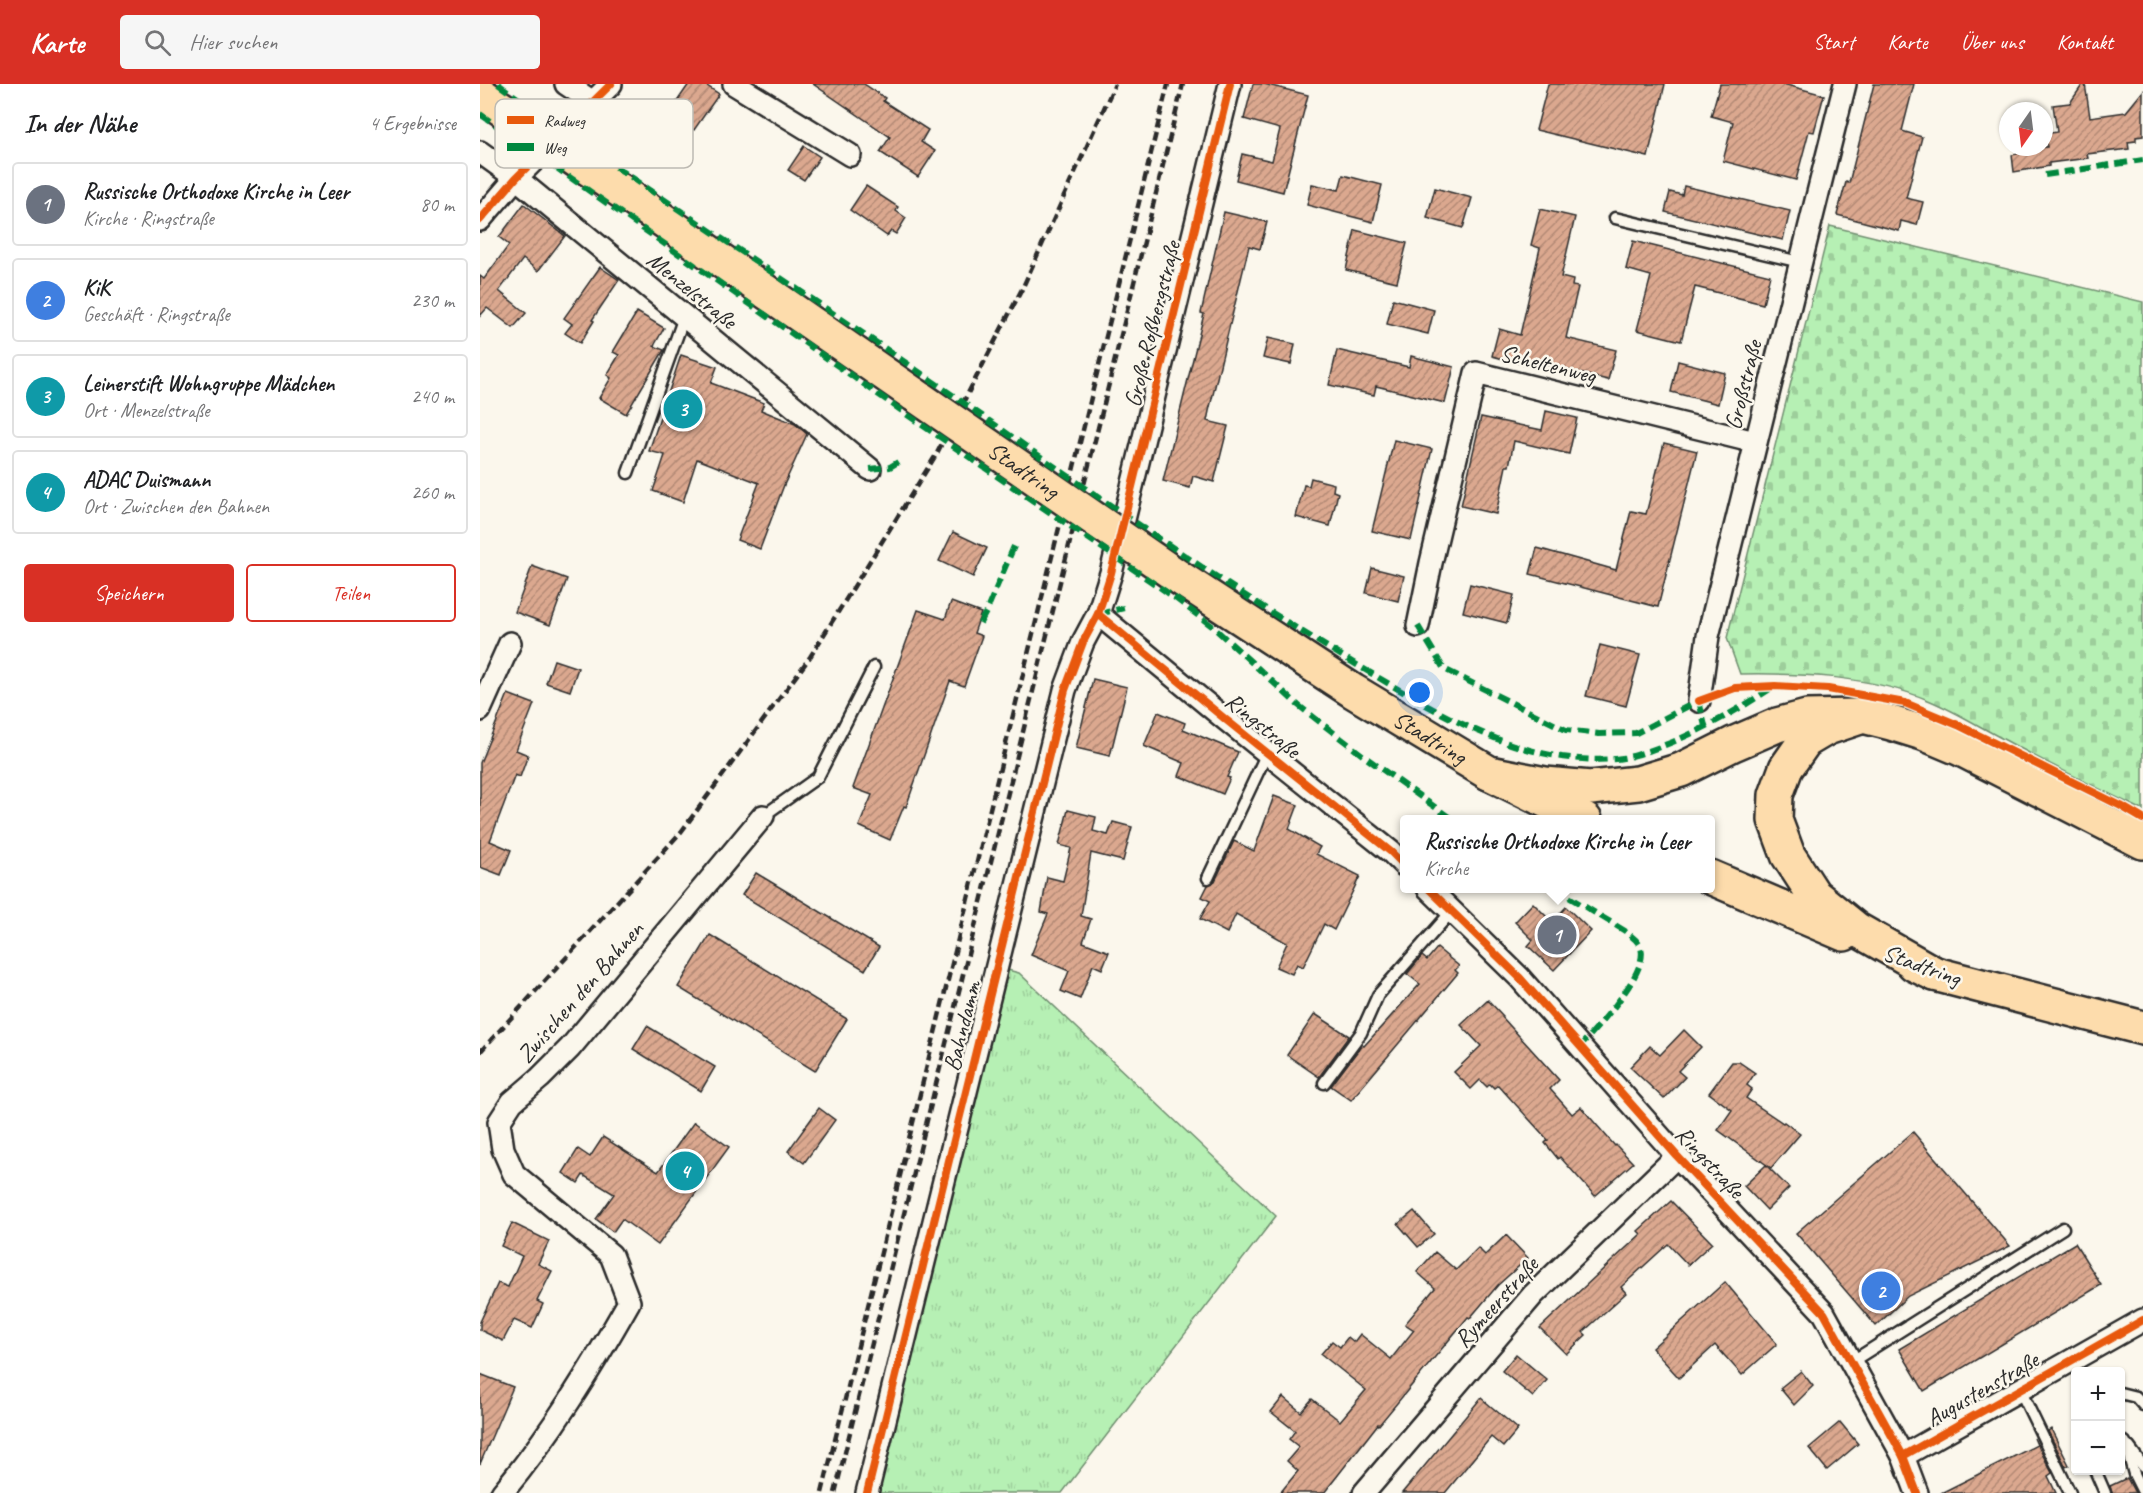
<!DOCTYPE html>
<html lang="de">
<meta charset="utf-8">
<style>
body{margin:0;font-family:Caveat,sans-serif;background:#f6f6f6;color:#202124}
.controls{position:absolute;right:18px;bottom:18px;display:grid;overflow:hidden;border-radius:6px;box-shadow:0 2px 4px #0004}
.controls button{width:54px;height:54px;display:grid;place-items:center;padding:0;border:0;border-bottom:2px solid #e0e0e0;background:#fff;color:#202124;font:30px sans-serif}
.compass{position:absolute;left:1519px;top:18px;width:54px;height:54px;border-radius:50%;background:#fff;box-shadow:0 2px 4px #0004;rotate:194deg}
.you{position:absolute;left:940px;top:609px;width:21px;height:21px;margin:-15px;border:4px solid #fff;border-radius:50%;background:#1a73e8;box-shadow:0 0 0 9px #1a73e833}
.badge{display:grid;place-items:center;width:39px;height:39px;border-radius:50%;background:#d93025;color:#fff;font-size:20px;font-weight:700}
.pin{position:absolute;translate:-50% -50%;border:3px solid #fff;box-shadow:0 2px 6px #0006}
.popup{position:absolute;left:920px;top:731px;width:315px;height:78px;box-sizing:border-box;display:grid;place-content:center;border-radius:6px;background:#fff;filter:drop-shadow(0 2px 4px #0005);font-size:20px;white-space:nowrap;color:#757577}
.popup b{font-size:22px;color:#202124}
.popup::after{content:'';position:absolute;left:50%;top:100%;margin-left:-12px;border:12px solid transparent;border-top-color:#fff}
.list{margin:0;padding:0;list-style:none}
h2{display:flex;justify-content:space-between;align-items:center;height:78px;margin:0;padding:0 24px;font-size:26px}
h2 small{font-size:20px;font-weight:400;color:#757577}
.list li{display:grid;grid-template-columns:39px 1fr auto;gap:18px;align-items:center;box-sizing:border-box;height:84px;margin:0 12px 12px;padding:0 12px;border:2px solid #e0e0e0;border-radius:6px}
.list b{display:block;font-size:22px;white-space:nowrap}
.list p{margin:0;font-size:20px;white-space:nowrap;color:#757577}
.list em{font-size:20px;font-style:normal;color:#757577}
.actions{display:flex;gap:12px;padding:18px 24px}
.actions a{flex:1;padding:14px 0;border:2px solid #d93025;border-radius:6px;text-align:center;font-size:21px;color:#d93025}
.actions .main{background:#d93025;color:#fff}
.icon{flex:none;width:33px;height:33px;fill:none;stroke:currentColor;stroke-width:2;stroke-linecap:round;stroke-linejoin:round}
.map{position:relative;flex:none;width:1663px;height:1409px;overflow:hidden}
header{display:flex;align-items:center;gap:36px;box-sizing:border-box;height:84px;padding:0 30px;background:#d93025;color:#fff}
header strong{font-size:28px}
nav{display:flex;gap:33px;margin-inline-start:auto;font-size:21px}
.search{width:420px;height:54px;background:#f6f6f6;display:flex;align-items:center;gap:15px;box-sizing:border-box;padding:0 21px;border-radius:6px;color:#757577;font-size:22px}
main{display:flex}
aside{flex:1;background:#fff}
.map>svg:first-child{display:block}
.grass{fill:url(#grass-tufts);stroke:#708e70;stroke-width:1.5}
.cemetery{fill:url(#cemetery-stones);stroke:#708e70;stroke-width:1.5}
.building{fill:url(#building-hatch);stroke:#2b2b2b;stroke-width:1.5}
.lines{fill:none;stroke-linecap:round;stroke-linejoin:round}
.lane-casing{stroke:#2b2b2b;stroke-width:15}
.street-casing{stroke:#2b2b2b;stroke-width:26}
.primary-casing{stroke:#2b2b2b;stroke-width:38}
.highway-casing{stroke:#2b2b2b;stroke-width:38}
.lane{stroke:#fbf7ec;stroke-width:10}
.street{stroke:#fbf7ec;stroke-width:21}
.primary{stroke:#fddcac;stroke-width:33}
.highway{stroke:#fddcac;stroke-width:33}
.rail{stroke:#2b2b2b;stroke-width:4.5;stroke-dasharray:9 4.5;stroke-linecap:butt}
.primary-bridge-casing{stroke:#2b2b2b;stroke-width:38;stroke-linecap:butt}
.primary-bridge{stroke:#fddcac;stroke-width:33}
.quiet{stroke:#00873e;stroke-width:6;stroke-dasharray:12 6;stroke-linecap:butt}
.cycleway-casing{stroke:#fbf7ec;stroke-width:11}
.cycleway{stroke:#e8590c;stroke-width:8}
.labels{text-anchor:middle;stroke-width:5;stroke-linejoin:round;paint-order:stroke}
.street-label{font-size:24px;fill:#2b2b2b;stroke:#fbf7ec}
.key{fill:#fbf7ec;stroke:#bdbab2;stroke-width:1.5}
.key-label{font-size:16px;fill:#2b2b2b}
</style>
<header>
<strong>Karte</strong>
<div class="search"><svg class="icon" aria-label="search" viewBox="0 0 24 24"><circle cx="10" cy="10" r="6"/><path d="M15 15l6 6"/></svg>Hier suchen</div>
<nav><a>Start</a><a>Karte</a><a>Über uns</a><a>Kontakt</a></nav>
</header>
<main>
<aside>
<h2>In der Nähe<small>4 Ergebnisse</small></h2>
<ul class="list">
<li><span class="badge" style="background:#6b7280">1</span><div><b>Russische Orthodoxe Kirche in Leer</b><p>Kirche · Ringstraße</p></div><em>80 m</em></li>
<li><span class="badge" style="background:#3f7fe0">2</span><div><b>KiK</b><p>Geschäft · Ringstraße</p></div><em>230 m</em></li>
<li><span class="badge" style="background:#0f9aa8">3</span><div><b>Leinerstift Wohngruppe Mädchen</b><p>Ort · Menzelstraße</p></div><em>240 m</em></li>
<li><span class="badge" style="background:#0f9aa8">4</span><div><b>ADAC Duismann</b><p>Ort · Zwischen den Bahnen</p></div><em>260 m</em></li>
</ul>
<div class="actions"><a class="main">Speichern</a><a>Teilen</a></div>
</aside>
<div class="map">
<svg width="1663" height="1409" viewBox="0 0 1663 1409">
<defs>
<pattern id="grass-tufts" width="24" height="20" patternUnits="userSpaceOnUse" patternTransform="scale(1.5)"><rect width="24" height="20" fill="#b6f0b4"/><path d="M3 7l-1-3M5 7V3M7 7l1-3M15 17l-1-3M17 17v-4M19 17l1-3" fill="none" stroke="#9dce9b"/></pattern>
<pattern id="cemetery-stones" width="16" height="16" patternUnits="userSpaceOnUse" patternTransform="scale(1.5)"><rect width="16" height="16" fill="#b6f0b4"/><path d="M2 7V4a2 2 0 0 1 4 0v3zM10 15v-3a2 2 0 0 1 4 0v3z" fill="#9dce9b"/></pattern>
<pattern id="building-hatch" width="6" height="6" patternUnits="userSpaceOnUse" patternTransform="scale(1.5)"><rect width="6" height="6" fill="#dba88f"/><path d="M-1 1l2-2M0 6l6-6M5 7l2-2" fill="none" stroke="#b28975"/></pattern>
</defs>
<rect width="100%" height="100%" fill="#fbf7ec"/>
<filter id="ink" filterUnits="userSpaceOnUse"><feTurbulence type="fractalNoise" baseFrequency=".0167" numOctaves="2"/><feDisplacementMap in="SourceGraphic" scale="12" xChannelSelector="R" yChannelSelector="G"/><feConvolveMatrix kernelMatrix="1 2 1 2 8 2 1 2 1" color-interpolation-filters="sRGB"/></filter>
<g filter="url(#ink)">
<!-- grass -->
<polygon class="grass" points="520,884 539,889 796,1132 582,1409 391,1409"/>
<!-- cemetery -->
<path class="cemetery" d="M1350,142L1663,218V726C1617,704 1571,681 1525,656C1500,643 1475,627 1448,616C1391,592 1322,589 1260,590L1247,554Z"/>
<!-- building -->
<g class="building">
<polygon points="209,0 224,0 239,10 214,46 189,29"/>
<polygon points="333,0 384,0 405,14 403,17 448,46 441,58 455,67 438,93 400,68 410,53"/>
<polygon points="773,0 784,0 828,11 803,108 756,96 762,70 792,77 800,45 764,35"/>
<polygon points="1068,0 1185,0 1168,73 1056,46"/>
<polygon points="1240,0 1303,0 1344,11 1334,48 1329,47 1316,96 1243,77 1253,38 1231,32"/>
<polygon points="1394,0 1434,0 1422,47 1442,53 1426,114 1443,118 1437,141 1421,137 1419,147 1357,131 1366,98 1369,99"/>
<polygon points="1603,0 1605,0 1610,33 1646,28 1663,7 1663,52 1656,53 1656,57 1648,58 1649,65 1607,70 1608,74 1569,79 1569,82 1534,88 1532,71 1537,70 1536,63 1567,63 1565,50 1577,48 1573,21 1590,19"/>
<polygon points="324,62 340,73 324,96 308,86"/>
<polygon points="863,91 902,101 893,138 827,121 832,100 859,106"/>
<polygon points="386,102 418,123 416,127 426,134 416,150 411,147 407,152 370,126"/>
<polygon points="1204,102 1310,127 1303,156 1185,128 1190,108 1202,111"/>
<polygon points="955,104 992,114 983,144 947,134"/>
<polygon points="44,120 85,152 58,187 43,175 19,207 46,229 33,244 7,224 0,232 0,192 4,195 29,161 19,153"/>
<polygon points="1060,125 1095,133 1081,193 1093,196 1092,202 1098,203 1086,254 1136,266 1128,296 1046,276 1045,281 1012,272 1019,245 1040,251 1060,164 1051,161"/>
<polygon points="744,128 787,138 780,165 769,162 729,327 727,337 748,342 734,398 713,392 710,404 683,397 724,230 721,229"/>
<polygon points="875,146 927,159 917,198 866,186"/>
<polygon points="1153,157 1290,191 1283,220 1215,203 1201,257 1157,246 1171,192 1146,185"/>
<polygon points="120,183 139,196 112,236 114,237 100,259 85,249 92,240 84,234"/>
<polygon points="913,215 954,226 948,250 907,240"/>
<polygon points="157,228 184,244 174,262 184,266 146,330 119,314 131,294 127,291 139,271 133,268"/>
<polygon points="788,254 815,260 811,280 783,274"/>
<polygon points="857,266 929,283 931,272 974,283 965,319 896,302 894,311 849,301"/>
<polygon points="201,271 237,283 231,299 284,319 281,326 315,340 327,350 304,401 280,465 257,456 279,399 217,375 203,418 173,407 185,371 169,367"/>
<polygon points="1198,277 1245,289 1238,320 1191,308"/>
<polygon points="1066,327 1097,334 1089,370 1034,357 1029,382 1026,382 1016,430 981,422 1001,333 1062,346"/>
<polygon points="914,356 952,365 931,456 892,447"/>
<polygon points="1184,359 1217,367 1178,523 1050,490 1057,464 1136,486 1151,427 1166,430"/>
<polygon points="831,394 854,400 853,407 858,409 850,442 816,433 824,401 829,402"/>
<polygon points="473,448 507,464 493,493 459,477"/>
<polygon points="52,482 87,495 70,541 35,528"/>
<polygon points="892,484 924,492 918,517 886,509"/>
<polygon points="990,500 1034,511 1027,539 983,528"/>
<polygon points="471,518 501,529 494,549 502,552 484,602 470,597 426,723 424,722 410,756 379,742 392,711 373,704 438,526 465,535"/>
<polygon points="1120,561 1160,571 1146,622 1106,612"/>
<polygon points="74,576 98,584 90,607 66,599"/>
<polygon points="613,595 647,603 630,672 596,664"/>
<polygon points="28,610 54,620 36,666 48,671 40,693 35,691 10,757 31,766 21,791 0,783 0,679"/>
<polygon points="678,628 705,639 703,645 758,668 747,693 750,694 743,710 699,692 704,679 664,662"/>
<polygon points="794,712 818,721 809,745 840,763 836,770 880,792 854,846 844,840 823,883 817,880 812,890 796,883 807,859 756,830 747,849 720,835 730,817 722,813 728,801 735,797 754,757 774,767"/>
<polygon points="588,726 616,733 613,747 628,751 633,738 652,743 643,777 611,769 601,832 611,835 603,858 629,868 622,885 613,881 600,915 581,907 589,887 551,871 568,830 561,828 567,793 583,797 591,764 579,761"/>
<polygon points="276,789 399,863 385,886 262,811"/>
<polygon points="1053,819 1072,838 1086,823 1111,847 1074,886 1048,862 1053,856 1035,838"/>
<polygon points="230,851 367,935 335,987 198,903"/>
<polygon points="957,864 979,882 975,886 978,889 871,1016 851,1002 882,961 884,962 940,900 927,890 942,872 947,876"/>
<polygon points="1008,916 1023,932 1022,933 1079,996 1070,1005 1092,1030 1101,1023 1135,1062 1136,1061 1153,1079 1115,1112 1080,1073 1078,1075 1065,1059 1068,1056 1018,1001 1014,1004 1010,1000 1007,1003 1000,996 991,1005 974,988 1001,962 981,941"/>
<polygon points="835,930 869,952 839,993 807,971"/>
<polygon points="167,942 235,983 221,1007 153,965"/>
<polygon points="1204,946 1221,963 1198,987 1205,993 1184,1015 1150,983 1170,962 1180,971"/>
<polygon points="1252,978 1259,978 1275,989 1267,1001 1272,1005 1266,1014 1303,1039 1304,1038 1320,1050 1291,1084 1238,1046 1252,1026 1229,1009"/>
<polygon points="339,1024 355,1036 324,1079 308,1067"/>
<polygon points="214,1038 249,1063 178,1161 142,1135 133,1148 116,1135 134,1110 103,1091 98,1099 83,1089 98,1065 110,1073 123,1053 178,1088"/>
<polygon points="1433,1048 1530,1162 1428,1212 1396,1242 1316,1149"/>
<polygon points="1286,1081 1309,1104 1287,1126 1264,1102"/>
<polygon points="1191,1117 1232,1159 1208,1181 1188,1160 1141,1203 1146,1209 1103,1248 1106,1251 1086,1270 1060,1244 1161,1150 1158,1147"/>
<polygon points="934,1127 954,1150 938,1163 918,1140"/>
<polygon points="32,1139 69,1157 58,1180 72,1187 57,1217 63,1220 52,1244 34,1236 23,1257 0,1246 0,1238 18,1199 28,1203 42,1172 21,1162"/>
<polygon points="1026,1151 1048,1174 1018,1201 990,1234 988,1233 899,1341 898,1340 844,1409 800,1409 818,1387 807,1377 819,1363 809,1355 815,1347 791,1328 803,1313 821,1328 832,1315 860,1337 886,1306 841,1270 852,1257 860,1263 868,1253 874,1258 880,1250 911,1275 934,1246 925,1240 955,1204 937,1188 955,1168 976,1186 998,1164 1005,1171"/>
<polygon points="1595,1159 1621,1201 1444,1307 1419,1265"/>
<polygon points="1245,1198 1297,1260 1262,1291 1235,1261 1199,1294 1172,1264"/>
<polygon points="1036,1270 1067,1296 1053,1313 1022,1287"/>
<polygon points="1321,1287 1333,1302 1314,1321 1300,1304"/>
<polygon points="0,1290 33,1303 0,1380"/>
<polygon points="1001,1314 1038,1345 1023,1363 1011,1353 965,1409 922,1409"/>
<polygon points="1360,1338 1378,1360 1347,1386 1329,1364"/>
<polygon points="1571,1345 1589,1381 1586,1383 1568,1347"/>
<polygon points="1554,1354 1572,1389 1568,1392 1576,1409 1461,1409 1557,1361"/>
<polygon points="1647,1394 1655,1409 1632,1409 1630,1402"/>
</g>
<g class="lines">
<!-- lane casing -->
<g class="lane-casing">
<g id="lane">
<polyline points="1135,134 1320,178"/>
<polyline points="148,389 204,233"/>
<polyline points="283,732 338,693 394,583"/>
<polyline points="728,794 787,669"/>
<polyline points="844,999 881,949 898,911 972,827"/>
<polyline points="1371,1278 1583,1144"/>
<polyline points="1540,1306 1590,1409"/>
<polyline points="1640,1309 1656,1313 1663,1321"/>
<polyline points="1645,1358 1654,1390 1663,1408"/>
<polyline points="1649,1363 1663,1382"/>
<polyline points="1615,1386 1625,1409"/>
</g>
</g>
<!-- street casing -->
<g class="street-casing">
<g id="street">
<polyline points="86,0 113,18"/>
<polyline points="254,0 370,71"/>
<polyline points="0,68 36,94 390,385"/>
<polyline points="0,136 36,94 131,0"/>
<polyline points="618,530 745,635 911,768 924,781"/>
<polyline points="938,542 951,479 996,289 1275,358"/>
<polyline points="1219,617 1228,552 1365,0"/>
<polyline points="0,626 30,559"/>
<polyline points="948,804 1039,893 1197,1072 1344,1229 1423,1372 1437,1409"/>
<polyline points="1423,1372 1663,1236"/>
<path d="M22,1409C71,1350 111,1285 149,1218L131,1171L34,1090L23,1065L19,1038L32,1018L60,994L90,964L283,732"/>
<polyline points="387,1409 585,606 603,558 618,530 631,489 750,0"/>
<polyline points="884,1409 1053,1211 1197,1072"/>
</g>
</g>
<!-- primary casing -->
<g class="primary-casing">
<g id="primary">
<polyline points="0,10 41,38"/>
<polyline points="115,89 435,311"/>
<path id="s1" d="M697,492L873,607L1009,689L1065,700L1111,704L1158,699L1201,686L1253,660L1297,641L1327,633L1378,632"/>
</g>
</g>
<!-- highway casing -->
<g class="highway-casing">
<g id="highway">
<polyline points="1009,689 1105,736"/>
<polyline points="1230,793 1364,850"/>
<polyline points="1434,880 1455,890 1663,944"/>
<polyline points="1455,890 1376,845 1334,811 1308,771 1295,736 1296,711 1306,684 1325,657 1347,644 1383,632 1411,639 1443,649 1481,665 1663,758"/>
</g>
</g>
<!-- lane -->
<use href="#lane" class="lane"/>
<!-- street -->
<use href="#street" class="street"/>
<!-- primary -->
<use href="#primary" class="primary"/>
<!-- highway -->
<use href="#highway" class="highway"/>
<!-- rail -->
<g class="rail">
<polyline points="0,968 201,748 330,573 456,371 542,205 635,0"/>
<polyline points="342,1409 688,0"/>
<polyline points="355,1409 703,0"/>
</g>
<!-- primary-bridge casing -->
<g class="primary-bridge-casing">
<g id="primary-bridge">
<polyline points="41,38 115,89"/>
<path id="s2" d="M435,311L697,492"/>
</g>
</g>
<!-- primary-bridge -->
<use href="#primary-bridge" class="primary-bridge"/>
<!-- quiet -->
<g class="quiet">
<path d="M18,0C165,106 319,204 468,308C601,401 733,495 872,578C937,616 1006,661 1082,673C1105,676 1133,678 1156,671C1203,657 1249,632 1290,605"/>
<polyline points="0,30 429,332 691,511 732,542 818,621 885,673 973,736"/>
<polyline points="1565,91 1663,76"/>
<polyline points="390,385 410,383 418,378"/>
<polyline points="618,530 644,524"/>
<polyline points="500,539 506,528 535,460"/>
<polyline points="938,542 964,585 1086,646 1119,650 1156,649 1222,615"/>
<polyline points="1219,617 1225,642"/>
<path d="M1074,804L1145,847C1151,852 1158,856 1161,864C1169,888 1116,945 1100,962"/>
</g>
<!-- cycleway casing -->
<g class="cycleway-casing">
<g id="cycleway">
<polyline points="0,136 36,94 131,0"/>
<polyline points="618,530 745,635 911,768 924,781"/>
<polyline points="1219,617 1255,604 1295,602 1348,605 1425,619 1478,641 1641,722 1663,735"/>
<polyline points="948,804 1039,893 1197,1072 1344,1229 1423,1372 1437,1409"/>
<polyline points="1423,1372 1663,1236"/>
<polyline points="387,1409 585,606 603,558 618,530 631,489 750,0"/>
</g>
</g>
<!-- cycleway -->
<use href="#cycleway" class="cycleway"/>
</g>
</g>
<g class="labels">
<!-- street labels -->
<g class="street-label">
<text transform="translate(212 206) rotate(39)" y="8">Menzelstraße</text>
<text transform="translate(672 240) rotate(-76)" y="8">Große Roßbergstraße</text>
<text transform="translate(1068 280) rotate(14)" y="8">Scheltenweg</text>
<text transform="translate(1263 301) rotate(-76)" y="8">Großstraße</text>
<text dy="8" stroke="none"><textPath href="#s2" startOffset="132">Stadtring</textPath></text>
<text transform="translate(783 641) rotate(39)" y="8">Ringstraße</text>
<text dy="8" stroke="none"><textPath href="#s1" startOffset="300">Stadtring</textPath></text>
<text transform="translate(1442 881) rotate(20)" y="8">Stadtring</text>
<text transform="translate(100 908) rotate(-49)" y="8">Zwischen den Bahnen</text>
<text transform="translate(482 942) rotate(-76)" y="8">Bahndamm</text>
<text transform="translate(1230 1078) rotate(47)" y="8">Ringstraße</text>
<text transform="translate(1016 1218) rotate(-48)" y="8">Rymeerstraße</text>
<text transform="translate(1502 1305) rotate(-30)" y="8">Augustenstraße</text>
</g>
</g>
<!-- legend -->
<rect x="15" y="15" width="198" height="69" rx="9" class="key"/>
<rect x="27" y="32" width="27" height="8" fill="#e8590c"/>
<rect x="27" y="59" width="27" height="8" fill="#00873e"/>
<g class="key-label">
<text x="64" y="42">Radweg</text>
<text x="64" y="69">Weg</text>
</g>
</svg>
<div class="controls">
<button>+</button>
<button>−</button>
</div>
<svg class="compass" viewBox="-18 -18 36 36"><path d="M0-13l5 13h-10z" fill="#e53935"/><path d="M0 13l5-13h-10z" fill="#757577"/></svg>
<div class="you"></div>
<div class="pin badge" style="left:1077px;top:851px;background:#6b7280">1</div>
<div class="popup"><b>Russische Orthodoxe Kirche in Leer</b>Kirche</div>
<div class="pin badge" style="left:1401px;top:1207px;background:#3f7fe0">2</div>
<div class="pin badge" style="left:203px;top:325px;background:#0f9aa8">3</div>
<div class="pin badge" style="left:205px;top:1087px;background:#0f9aa8">4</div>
</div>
</main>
